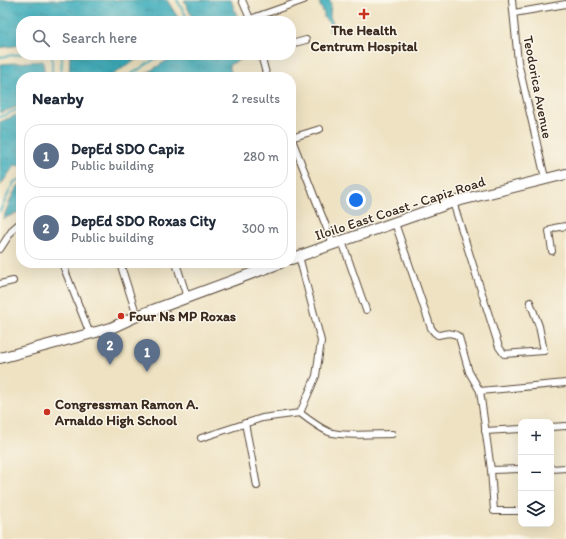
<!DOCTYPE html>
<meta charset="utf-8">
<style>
body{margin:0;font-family:Itim,sans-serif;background:#f6f6f7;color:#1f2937}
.controls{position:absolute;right:12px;bottom:12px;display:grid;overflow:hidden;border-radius:8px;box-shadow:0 4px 16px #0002}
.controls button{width:36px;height:36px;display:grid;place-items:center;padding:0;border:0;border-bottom:1px solid #e0e1e3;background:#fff;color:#1f2937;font:20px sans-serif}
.you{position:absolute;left:356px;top:200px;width:14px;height:14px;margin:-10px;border:3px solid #fff;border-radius:50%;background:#1a73e8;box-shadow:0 0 0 6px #1a73e833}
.badge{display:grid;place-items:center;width:26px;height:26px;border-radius:50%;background:#c8321e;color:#fff;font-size:13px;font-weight:700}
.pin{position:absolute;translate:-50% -33px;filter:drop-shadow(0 1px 2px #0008)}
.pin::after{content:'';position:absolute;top:21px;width:14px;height:12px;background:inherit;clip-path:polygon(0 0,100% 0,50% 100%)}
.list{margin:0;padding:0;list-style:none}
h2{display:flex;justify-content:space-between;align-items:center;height:52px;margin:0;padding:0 16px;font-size:17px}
h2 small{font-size:13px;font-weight:400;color:#747a83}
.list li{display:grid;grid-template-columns:26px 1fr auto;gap:12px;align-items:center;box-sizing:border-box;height:64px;margin:0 8px 8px;padding:0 8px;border:1px solid #e0e1e3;border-radius:16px}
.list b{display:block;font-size:15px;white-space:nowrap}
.list p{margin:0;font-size:13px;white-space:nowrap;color:#747a83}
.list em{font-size:13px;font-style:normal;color:#747a83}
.icon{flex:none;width:22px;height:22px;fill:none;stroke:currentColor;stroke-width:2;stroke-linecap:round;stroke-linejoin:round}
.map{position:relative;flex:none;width:566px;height:539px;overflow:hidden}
.search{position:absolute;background:#fff;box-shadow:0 4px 16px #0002;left:16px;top:16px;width:280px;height:44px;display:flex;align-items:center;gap:10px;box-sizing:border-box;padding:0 14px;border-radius:16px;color:#747a83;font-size:15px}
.panel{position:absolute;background:#fff;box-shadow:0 4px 16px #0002;left:16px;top:72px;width:280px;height:196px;border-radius:16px}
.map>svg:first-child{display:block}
.water{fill:url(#water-ripples);stroke:#3c6c6c}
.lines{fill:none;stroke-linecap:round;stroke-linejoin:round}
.stream{stroke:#3eadbb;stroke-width:2}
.minor-casing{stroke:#564637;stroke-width:8}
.primary-casing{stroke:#564637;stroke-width:12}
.minor{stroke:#fff;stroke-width:6}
.primary{stroke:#fff;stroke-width:10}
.poi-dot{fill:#c8321e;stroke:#fbf7ec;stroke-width:1.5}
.labels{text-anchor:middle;stroke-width:3;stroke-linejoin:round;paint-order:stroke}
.poi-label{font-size:14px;font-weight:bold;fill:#3b2a1e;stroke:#fbf7ec;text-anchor:start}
.street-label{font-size:14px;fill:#3b2a1e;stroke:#fbf7ec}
</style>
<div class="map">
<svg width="566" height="539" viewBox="0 0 566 539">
<defs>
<pattern id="water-ripples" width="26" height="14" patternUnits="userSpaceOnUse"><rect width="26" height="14" fill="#3eadbb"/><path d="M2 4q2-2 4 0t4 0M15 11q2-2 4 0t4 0" fill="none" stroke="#358d97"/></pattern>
</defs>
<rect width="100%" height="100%" fill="#fbf7ec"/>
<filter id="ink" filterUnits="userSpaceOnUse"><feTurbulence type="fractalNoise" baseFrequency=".025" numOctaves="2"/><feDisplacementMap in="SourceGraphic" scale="8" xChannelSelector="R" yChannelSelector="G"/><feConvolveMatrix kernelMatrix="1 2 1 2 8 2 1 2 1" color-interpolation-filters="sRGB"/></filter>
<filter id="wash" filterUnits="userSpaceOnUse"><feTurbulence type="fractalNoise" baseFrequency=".012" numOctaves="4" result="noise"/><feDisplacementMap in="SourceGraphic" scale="16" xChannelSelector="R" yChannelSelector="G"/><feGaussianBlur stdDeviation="0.9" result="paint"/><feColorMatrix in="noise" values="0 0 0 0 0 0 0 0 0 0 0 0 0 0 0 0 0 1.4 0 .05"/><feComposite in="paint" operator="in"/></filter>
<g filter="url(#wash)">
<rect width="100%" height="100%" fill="#eee2c2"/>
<!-- water -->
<g class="water">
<polygon points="0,0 167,0 180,21 21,21 21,45 0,48"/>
<polygon points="184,0 231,0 239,21 194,21"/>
<polygon points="323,0 330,0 331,3 330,17 334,25 333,30 331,32 329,31 330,29 329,25 330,24 324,18 324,14 319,3"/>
<polygon points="70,55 143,55 109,77 69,77"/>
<polygon points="176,55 250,55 229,65 232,75 228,77 140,77"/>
<polygon points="43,61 45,77 21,77 21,105 0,113 0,64"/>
<polygon points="21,113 21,166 15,165 0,186 0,122"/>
<path d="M21,184V211L3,219C7,210 13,188 21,184Z"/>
</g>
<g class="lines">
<!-- stream -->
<g class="stream">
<polyline points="177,0 189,21"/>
<polyline points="52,55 52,77"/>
<polyline points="0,57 21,54"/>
<polyline points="61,77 62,55"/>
<polyline points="127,77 161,55"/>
<polyline points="0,117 21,108"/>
<polyline points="0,211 14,182 21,179"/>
</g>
</g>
</g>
<g filter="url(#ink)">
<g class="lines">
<!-- minor casing -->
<g class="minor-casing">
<g id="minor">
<polyline points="242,0 251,21"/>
<polyline points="512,0 518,62 545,178"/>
<polyline points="514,13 566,4"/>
<polyline points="250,19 304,0"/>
<polyline points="291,44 306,40"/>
<polyline points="261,55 267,77"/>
<polyline points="291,137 333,244"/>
<polyline points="291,138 320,129"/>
<polyline points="453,202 499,347 504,354 544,351 539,326 530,302"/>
<path d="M395,223L431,328L434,332L438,335C445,334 453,331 459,337L469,372L480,391L491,470L521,469"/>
<polyline points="342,241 366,310"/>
<polyline points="0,249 13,229 21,222"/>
<polyline points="552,251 549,231 554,228 566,226"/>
<polyline points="62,263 90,334"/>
<polyline points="120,263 137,316"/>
<polyline points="176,263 187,297"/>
<polyline points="0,284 13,281"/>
<polyline points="480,391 566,383"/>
<path d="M300,413C309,420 318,427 329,432C342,437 377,434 392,434"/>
<polyline points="245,423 257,486"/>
<polyline points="551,427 566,426"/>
<polyline points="485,431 521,429"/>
<polyline points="201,438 262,418 300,413 316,376 321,341 299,256"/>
<polyline points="551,469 566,468"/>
<polyline points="491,470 494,511 521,511"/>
</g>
</g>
<!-- primary casing -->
<g class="primary-casing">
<g id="primary">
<polyline points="291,259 453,202 566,174"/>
<polyline points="0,358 111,328 137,316 280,263"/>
</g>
</g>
<!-- minor -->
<use href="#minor" class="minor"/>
<!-- primary -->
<use href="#primary" class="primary"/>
</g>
</g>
<!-- markers -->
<g class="poi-dot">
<path d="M362 8h4v4h4v4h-4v4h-4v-4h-4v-4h4z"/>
<circle cx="121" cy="316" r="4"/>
<circle cx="47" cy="412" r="4"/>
</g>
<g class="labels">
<!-- poi labels -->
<g class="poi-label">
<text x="364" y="35" text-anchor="middle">The Health<tspan x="364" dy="16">Centrum Hospital</tspan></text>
<text x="129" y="321">Four Ns MP Roxas</text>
<text x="55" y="409">Congressman Ramon A.<tspan x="55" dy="16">Arnaldo High School</tspan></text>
</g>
<!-- street labels -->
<g class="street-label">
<text transform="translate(538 87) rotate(79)" y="5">Teodorica Avenue</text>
<text transform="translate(400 208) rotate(-18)" y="5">Iloilo East Coast - Capiz Road</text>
</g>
</g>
</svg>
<div class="controls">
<button>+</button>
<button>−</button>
<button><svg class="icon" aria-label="layers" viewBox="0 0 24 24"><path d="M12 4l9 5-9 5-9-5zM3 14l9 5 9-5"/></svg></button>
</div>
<div class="you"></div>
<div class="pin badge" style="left:147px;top:372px;background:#5c6f8a">1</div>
<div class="pin badge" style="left:110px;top:365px;background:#5c6f8a">2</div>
<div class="search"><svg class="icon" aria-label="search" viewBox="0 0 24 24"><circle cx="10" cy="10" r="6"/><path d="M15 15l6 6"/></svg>Search here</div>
<section class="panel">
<h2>Nearby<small>2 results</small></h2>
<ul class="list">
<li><span class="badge" style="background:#5c6f8a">1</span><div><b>DepEd SDO Capiz</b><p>Public building</p></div><em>280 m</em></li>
<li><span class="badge" style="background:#5c6f8a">2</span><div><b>DepEd SDO Roxas City</b><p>Public building</p></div><em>300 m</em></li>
</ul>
</section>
</div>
